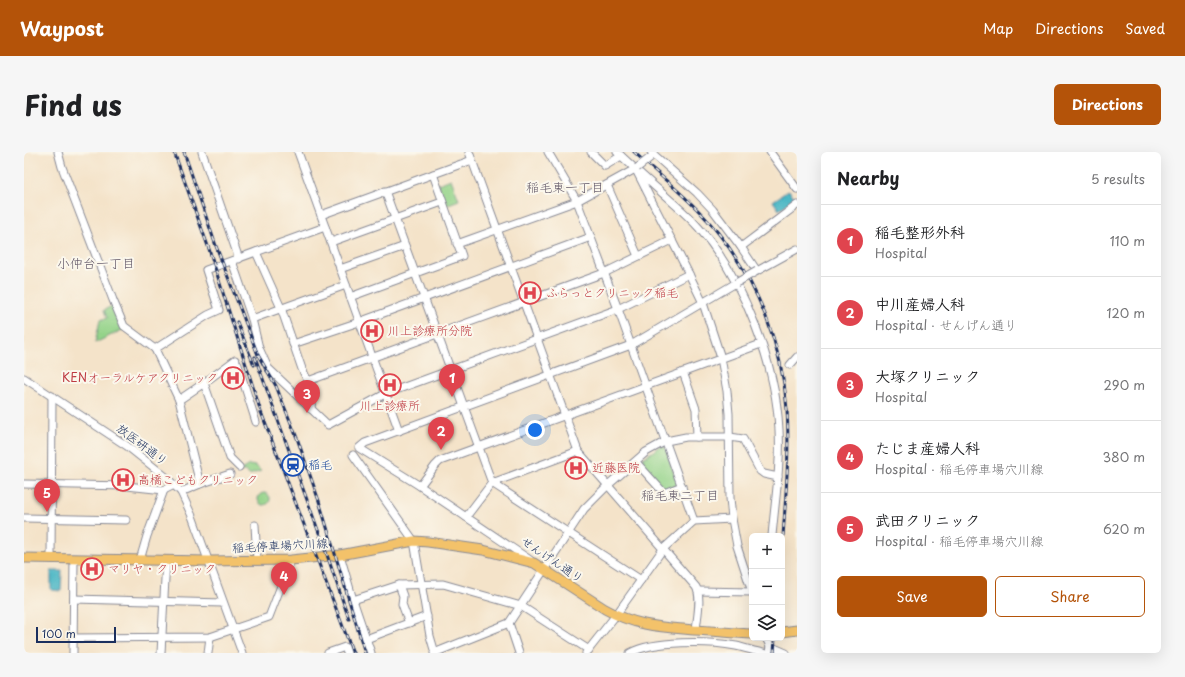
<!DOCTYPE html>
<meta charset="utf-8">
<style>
body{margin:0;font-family:"Playpen Sans","Klee One",sans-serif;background:#f6f6f6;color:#202124}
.controls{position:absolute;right:12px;bottom:12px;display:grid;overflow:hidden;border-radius:6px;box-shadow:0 4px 16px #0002}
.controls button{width:36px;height:36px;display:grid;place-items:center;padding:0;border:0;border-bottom:1px solid #e0e0e0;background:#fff;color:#202124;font:20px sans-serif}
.scale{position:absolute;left:12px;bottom:10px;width:80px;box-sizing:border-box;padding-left:4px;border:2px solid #1b2f5e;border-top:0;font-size:11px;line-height:14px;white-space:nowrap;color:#1b2f5e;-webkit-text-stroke:3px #fbf7ec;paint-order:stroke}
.you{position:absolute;left:511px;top:278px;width:14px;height:14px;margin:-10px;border:3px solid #fff;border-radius:50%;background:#1a73e8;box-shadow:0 0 0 6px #1a73e833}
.badge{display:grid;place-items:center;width:26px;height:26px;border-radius:50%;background:#b45309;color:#fff;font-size:13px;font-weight:700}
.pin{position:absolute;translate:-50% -33px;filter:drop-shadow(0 1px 2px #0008)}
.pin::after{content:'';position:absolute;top:21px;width:14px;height:12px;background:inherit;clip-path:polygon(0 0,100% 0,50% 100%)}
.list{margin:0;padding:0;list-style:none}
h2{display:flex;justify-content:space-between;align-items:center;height:52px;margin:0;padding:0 16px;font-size:17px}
h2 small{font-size:13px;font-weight:400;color:#757577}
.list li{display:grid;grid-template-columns:26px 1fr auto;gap:12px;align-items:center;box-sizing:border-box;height:72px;padding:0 16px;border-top:1px solid #e0e0e0}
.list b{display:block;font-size:15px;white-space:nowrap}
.list p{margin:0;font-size:13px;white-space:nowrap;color:#757577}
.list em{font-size:13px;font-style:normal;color:#757577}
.actions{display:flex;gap:8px;padding:12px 16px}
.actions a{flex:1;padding:9px 0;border:1px solid #b45309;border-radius:6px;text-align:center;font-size:14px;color:#b45309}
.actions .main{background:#b45309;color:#fff}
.icon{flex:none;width:22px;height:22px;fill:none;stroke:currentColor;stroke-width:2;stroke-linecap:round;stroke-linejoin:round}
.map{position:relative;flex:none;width:773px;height:501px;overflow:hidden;border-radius:6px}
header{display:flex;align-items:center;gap:24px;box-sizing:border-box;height:56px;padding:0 20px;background:#b45309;color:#fff}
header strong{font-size:19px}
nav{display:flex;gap:22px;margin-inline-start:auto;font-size:14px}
.intro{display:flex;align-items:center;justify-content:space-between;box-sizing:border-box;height:96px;padding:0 24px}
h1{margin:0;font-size:28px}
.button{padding:10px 18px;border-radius:6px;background:#b45309;color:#fff;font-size:14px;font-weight:700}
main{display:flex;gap:24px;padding:0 24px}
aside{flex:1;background:#fff;border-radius:6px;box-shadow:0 4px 16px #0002}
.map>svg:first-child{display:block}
.green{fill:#94d389;stroke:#588174}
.water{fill:#49b6c4;stroke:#327291}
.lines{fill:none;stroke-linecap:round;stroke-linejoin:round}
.minor-casing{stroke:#888994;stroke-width:9}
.major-casing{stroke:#888994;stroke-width:11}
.minor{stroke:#fff;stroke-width:7}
.major{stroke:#f3c26a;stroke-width:9}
.rail-casing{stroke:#1b2f5e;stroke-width:3}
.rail{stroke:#fbf7ec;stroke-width:1.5;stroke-dasharray:4.5;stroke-linecap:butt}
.minor-bridge-casing{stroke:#888994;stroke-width:9;stroke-linecap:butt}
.minor-bridge{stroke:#fff;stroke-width:7}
.labels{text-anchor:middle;stroke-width:4;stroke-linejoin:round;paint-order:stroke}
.health-label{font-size:12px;fill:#be3a42;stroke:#fbf7ec;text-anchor:start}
.street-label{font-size:12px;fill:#1b2f5e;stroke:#fbf7ec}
.transit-label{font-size:12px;fill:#164399;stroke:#fbf7ec;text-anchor:start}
.neighbourhood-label{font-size:13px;fill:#635969;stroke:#fbf7ec}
</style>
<header>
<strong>Waypost</strong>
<nav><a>Map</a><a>Directions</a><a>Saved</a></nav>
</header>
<div class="intro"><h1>Find us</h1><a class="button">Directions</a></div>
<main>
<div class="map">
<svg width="773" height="501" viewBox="0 0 773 501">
<rect width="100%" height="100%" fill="#fbf7ec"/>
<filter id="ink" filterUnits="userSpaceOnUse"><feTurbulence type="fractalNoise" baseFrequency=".025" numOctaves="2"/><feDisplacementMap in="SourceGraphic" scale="8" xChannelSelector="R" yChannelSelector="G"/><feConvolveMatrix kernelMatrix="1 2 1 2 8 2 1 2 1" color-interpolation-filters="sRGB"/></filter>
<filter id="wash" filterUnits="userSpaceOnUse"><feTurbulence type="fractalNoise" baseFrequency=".012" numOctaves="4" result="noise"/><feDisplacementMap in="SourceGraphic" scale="16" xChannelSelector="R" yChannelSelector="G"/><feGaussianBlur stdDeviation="0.9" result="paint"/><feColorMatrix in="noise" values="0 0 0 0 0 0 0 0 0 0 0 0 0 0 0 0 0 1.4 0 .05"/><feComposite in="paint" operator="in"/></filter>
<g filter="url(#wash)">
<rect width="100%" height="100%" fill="#f4e3c9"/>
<!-- green -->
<g class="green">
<polygon points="427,27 435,48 422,53 414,32"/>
<polygon points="90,153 100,177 71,191 76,168 83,166 80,158"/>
<polygon points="637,294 641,294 654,333 641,338 615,311 616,308"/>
<polygon points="225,313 232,314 237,319 225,323 221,319 215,319"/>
<circle cx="240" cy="347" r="6"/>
</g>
<!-- water -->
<g class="water">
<polygon points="765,38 771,46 755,58 749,49"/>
<polygon points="27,419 38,419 37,439 27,438"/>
</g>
</g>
<g filter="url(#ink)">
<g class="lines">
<!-- minor casing -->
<g class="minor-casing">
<g id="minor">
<polyline points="34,0 38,15 89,148 100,174 131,197"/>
<polyline points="178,0 215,107"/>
<polyline points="274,0 375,279"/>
<path d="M445,0L554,299L672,435C678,445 673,466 672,478"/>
<polyline points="524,0 553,49 594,157 670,369"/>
<polyline points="567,0 581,14 597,4"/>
<path d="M593,0C607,13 621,26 636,39C649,51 663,62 675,76C719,126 752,212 755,278C757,313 751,349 748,384"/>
<polyline points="627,0 673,41 689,58 717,95 733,119 773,97"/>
<polyline points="746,0 773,37"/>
<polyline points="612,18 665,122 679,151 697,206 703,239 705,262 706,346 708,367 713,394 728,440"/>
<polyline points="583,33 614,104"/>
<polyline points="361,39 468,331 617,428"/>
<polyline points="297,63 448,8"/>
<polyline points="307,90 418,50"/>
<polyline points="433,92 553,49 613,16"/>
<polyline points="717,95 773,53"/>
<polyline points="232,100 257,156 278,217 284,229 288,241 287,257"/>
<polyline points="208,109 228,167 235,196 244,216 304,273 361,242 594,157 665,122"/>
<polyline points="316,117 381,94"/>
<polyline points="326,145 438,104 409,22"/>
<polyline points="228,167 322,133"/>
<polyline points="269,192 335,170 567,85"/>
<polyline points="766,213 773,205"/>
<polyline points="659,220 672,257 673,285"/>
<polyline points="0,226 103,294 142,325 157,340 168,364 218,501"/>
<polyline points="284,229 580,121 648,88"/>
<polyline points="180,231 211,208 214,213 232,270"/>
<polyline points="155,248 180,231 206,306 215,315"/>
<polyline points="329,303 390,389 406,484 411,501"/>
<polyline points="612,310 640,341 658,334"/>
<polyline points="0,332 103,334 140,338 150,333"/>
<polyline points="176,332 155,248 131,197 184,163 195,158 182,118 301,75"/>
<polyline points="396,334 411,314 416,309 737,192"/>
<polyline points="157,340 176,332 206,322"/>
<polyline points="442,365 468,331 554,299"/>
<polyline points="0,366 102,368"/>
<polyline points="231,373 233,408"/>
<polyline points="316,403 329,448 347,501"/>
<polyline points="27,407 28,244"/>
<polyline points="116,408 123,384 140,338"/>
<polyline points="506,408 396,334 335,296 341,291 607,193 712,131"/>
<polyline points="375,433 379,444 378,452 385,471"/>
<polyline points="674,439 728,440"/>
<polyline points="50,447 199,451"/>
<polyline points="329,448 375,433 419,432 497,454 565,498"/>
<polyline points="485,471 495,501"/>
<polyline points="49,486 186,485 245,465 267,408"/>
<polyline points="742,486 746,494 745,501"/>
<polyline points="342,487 403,464"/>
<polyline points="746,494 762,501"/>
<polyline points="49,501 50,407"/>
<polyline points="137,501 142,408"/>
<polyline points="184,501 186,485"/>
<polyline points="304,501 321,495 323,501"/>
<polyline points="410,501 485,471 560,357 584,333 622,300 642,289 662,285 706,285 719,287 736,319 740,322 754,325"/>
<polyline points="562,501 592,463 639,397 670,369 708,367"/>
<path d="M606,501C630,488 685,489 712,494C721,496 730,499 739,501"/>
</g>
</g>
<!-- major casing -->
<g class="major-casing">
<g id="major">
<path d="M0,406L185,409L267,408L316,403L390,389L404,390L459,398L510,411L581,457C611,474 637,475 670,478C689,479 709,481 728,482"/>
<polyline points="758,480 773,478"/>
</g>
</g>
<!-- minor -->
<use href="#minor" class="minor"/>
<!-- major -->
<use href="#major" class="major"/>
<!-- rail casing -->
<g class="rail-casing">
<g id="rail">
<polyline points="150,0 185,97 237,260 329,501"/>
<polyline points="160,0 192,94 234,203 252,234 273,286 295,349 341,501"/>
<path d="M610,0C638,26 671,51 695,82C734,132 758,193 763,257C766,304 761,352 758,399"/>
<polyline points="213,170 230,213"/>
<polyline points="231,205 302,400 325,467"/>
<polyline points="750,501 751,486"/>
</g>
</g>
<!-- rail -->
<use href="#rail" class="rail"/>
<!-- minor-bridge casing -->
<g class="minor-bridge-casing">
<g id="minor-bridge">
<polyline points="613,16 627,5"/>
<polyline points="712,131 733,119"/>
</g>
</g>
<!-- minor-bridge -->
<use href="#minor-bridge" class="minor-bridge"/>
</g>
</g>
<!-- icons -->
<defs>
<g id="hospital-ring" transform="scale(1.15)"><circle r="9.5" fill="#fbf7ec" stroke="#e0444e" stroke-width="1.5"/><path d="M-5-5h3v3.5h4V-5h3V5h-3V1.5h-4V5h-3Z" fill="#e0444e"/></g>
<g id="station-ring" transform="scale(1.15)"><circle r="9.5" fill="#fbf7ec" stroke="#1a4fb4" stroke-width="1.5"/><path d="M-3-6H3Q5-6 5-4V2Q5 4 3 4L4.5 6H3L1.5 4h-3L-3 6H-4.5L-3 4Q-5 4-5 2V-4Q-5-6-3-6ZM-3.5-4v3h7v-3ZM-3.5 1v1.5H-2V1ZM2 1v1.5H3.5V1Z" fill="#1a4fb4"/></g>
</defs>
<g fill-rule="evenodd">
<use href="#hospital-ring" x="506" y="141"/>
<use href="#hospital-ring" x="348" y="179"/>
<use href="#hospital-ring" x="209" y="226"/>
<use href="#hospital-ring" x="366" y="233"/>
<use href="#station-ring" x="269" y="313"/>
<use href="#hospital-ring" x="552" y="316"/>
<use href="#hospital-ring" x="99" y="328"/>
<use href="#hospital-ring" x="68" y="417"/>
</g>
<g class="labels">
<!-- health labels -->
<g class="health-label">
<text x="522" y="145">ふらっとクリニック稲毛</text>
<text x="364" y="183">川上診療所分院</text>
<text x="194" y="230" text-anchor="end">KENオーラルケアクリニック</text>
<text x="366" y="258" text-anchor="middle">川上診療所</text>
<text x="568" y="320">近藤医院</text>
<text x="114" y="332">高橋こどもクリニック</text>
<text x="84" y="421">マリヤ・クリニック</text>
</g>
<!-- street labels -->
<g class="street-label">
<text transform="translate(118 293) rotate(37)" y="4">放医研通り</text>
<text transform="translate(256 394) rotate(-3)" y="4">稲毛停車場穴川線</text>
<text transform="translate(528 408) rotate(34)" y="4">せんげん通り</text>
</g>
<!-- transit labels -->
<g class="transit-label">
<text x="284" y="317">稲毛</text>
</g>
<!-- neighbourhood labels -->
<g class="neighbourhood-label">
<text x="541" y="40">稲毛東一丁目</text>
<text x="72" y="116">小仲台一丁目</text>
<text x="656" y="348">稲毛東二丁目</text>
</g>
</g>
</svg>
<div class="controls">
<button>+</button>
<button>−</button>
<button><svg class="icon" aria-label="layers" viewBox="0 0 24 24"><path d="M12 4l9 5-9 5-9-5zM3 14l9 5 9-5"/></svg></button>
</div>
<div class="scale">100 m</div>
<div class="you"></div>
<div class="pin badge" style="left:428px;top:245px;background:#e0444e">1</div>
<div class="pin badge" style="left:417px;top:298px;background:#e0444e">2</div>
<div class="pin badge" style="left:283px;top:261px;background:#e0444e">3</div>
<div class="pin badge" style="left:260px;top:443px;background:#e0444e">4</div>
<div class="pin badge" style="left:23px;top:360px;background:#e0444e">5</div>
</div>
<aside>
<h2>Nearby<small>5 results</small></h2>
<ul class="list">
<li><span class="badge" style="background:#e0444e">1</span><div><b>稲毛整形外科</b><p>Hospital</p></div><em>110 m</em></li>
<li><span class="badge" style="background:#e0444e">2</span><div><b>中川産婦人科</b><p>Hospital · せんげん通り</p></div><em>120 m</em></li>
<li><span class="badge" style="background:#e0444e">3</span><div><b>大塚クリニック</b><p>Hospital</p></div><em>290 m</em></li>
<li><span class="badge" style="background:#e0444e">4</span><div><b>たじま産婦人科</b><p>Hospital · 稲毛停車場穴川線</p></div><em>380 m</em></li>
<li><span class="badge" style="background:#e0444e">5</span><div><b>武田クリニック</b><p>Hospital · 稲毛停車場穴川線</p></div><em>620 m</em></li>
</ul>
<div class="actions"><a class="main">Save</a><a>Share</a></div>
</aside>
</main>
